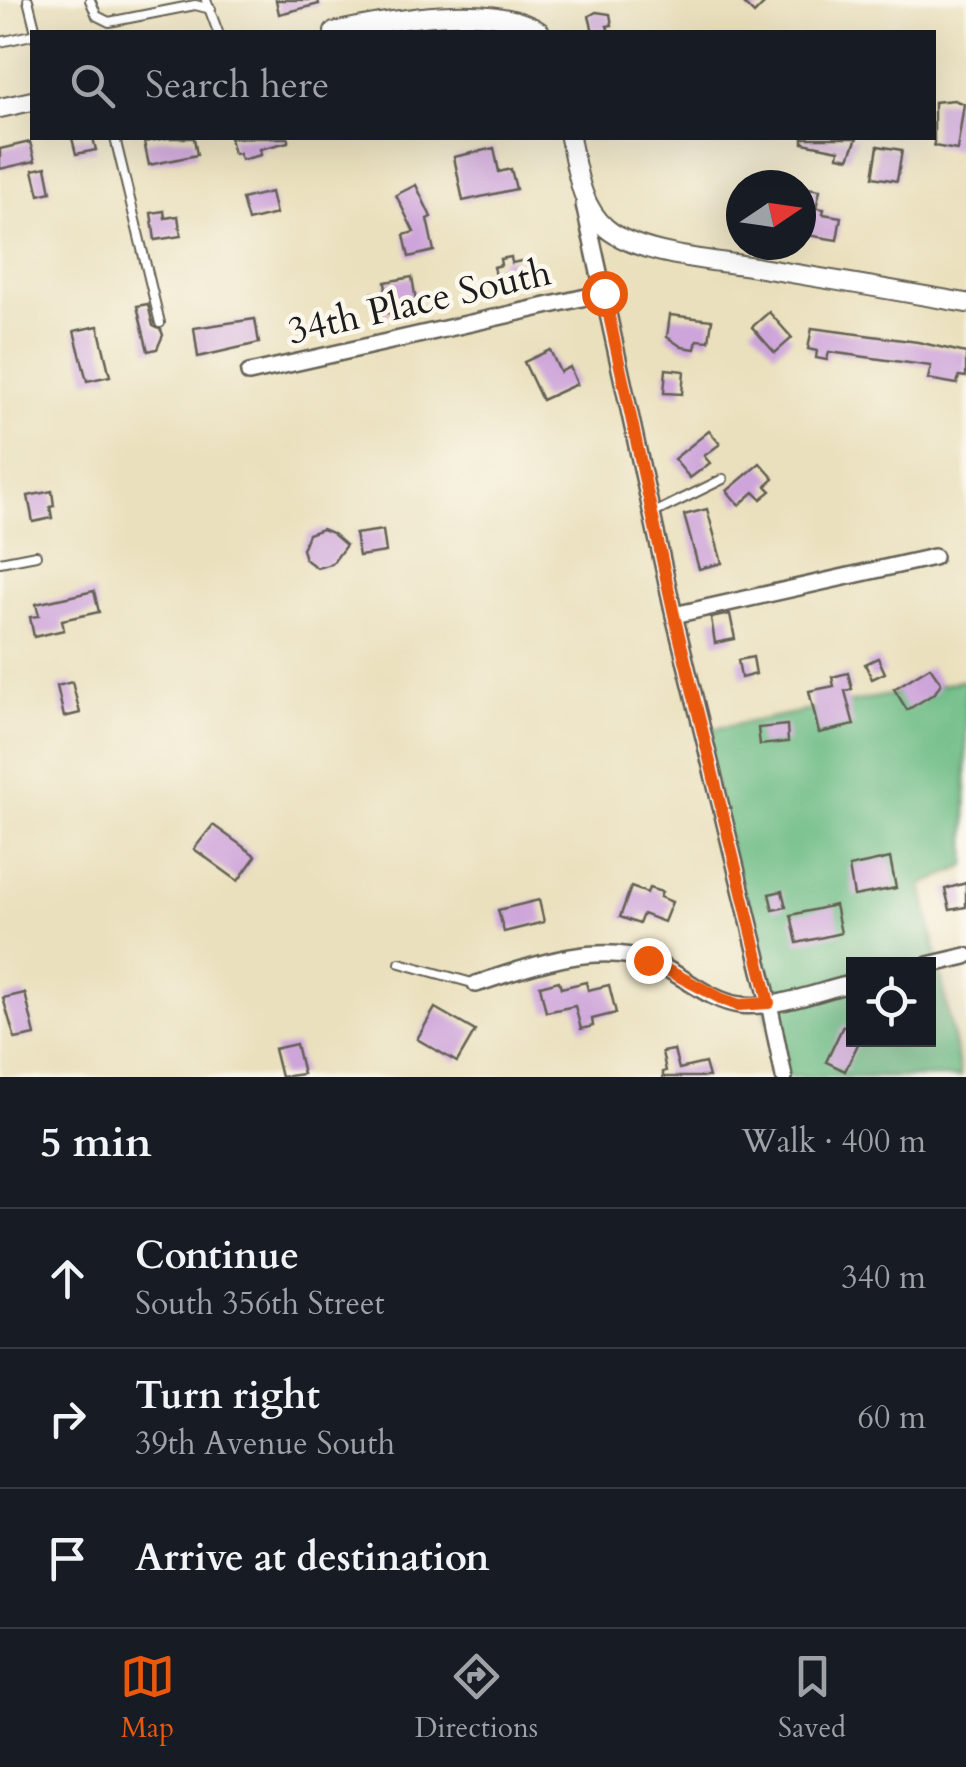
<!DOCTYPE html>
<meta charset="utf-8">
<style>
body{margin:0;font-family:Cardo,serif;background:#20242c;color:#f1f3f6}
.controls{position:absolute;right:30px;bottom:30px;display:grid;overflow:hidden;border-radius:0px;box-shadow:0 10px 40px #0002}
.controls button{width:90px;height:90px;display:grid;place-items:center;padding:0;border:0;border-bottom:2px solid #363941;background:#171b24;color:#f1f3f6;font:50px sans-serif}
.compass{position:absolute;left:726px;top:170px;width:90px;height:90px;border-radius:50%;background:#171b24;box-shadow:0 10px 40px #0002;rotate:77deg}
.stop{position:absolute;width:30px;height:30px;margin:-22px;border:8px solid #ea580c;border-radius:50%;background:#fff}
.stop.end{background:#ea580c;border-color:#fff;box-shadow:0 2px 10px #0008}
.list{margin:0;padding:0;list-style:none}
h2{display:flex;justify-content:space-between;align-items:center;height:130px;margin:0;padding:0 40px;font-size:42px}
h2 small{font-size:32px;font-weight:400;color:#9ea1a6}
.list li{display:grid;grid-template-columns:65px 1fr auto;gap:30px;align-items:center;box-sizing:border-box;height:140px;padding:0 40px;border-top:2px solid #363941}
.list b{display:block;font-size:38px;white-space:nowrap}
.list p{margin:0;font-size:32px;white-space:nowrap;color:#9ea1a6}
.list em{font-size:32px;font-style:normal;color:#9ea1a6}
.icon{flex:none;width:55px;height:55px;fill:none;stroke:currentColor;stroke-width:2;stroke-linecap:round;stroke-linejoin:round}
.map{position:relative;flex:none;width:966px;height:1077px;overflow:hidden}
.search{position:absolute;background:#171b24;box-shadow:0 10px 40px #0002;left:30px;right:30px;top:30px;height:110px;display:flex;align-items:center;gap:25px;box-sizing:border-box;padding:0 35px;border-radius:0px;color:#9ea1a6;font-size:38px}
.sheet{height:550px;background:#171b24}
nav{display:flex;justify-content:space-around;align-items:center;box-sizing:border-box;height:140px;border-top:2px solid #363941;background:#171b24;font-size:28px;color:#9ea1a6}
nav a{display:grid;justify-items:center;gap:5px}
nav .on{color:#ea580c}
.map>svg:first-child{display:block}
.forest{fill:#6dbc85;stroke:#446c50;stroke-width:2.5;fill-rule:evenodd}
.building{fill:#cea5da}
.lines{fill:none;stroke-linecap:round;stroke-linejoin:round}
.service-casing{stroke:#646154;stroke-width:12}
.minor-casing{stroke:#646154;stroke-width:20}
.tertiary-casing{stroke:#646154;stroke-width:22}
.service{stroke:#fff;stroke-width:8}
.minor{stroke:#fff;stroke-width:15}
.tertiary{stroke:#fff;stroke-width:18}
.route{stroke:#ea580c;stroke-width:12}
.labels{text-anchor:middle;stroke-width:9;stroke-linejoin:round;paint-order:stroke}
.street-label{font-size:38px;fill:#1c1c1c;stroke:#fbf7ec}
</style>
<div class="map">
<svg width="966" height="1077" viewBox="0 0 966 1077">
<rect width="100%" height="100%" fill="#fbf7ec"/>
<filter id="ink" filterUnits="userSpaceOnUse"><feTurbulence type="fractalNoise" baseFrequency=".01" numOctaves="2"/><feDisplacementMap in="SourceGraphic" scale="20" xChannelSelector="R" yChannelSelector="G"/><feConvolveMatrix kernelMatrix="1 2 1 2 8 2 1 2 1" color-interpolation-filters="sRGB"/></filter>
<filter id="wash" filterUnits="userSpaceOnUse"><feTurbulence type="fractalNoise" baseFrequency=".0048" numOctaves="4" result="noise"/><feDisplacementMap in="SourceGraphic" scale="40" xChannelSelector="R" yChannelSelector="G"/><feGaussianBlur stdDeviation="2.25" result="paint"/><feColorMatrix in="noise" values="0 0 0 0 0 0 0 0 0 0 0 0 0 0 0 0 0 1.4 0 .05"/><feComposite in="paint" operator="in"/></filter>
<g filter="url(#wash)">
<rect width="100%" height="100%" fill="#eae0bd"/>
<!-- forest -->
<path class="forest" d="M966,680V866L922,885L961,1077H780L703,731ZM854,964H928V1040H854Z"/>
<g id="blocks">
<!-- building -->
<g class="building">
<polygon points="276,0 318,0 319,4 279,14"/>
<polygon points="740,0 768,0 754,14"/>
<polygon points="596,12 610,14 612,25 607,26 609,32 593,32 589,16"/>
<polygon points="954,100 964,104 957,150 934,146 934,102"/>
<polygon points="72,138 93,138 96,150 76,154"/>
<polygon points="167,138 194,138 197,155 149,165 144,142"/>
<polygon points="230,138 288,138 288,142 260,149 261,155 241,160 239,153 234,154"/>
<polygon points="803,138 857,138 849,158 838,156 839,150 803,143"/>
<polygon points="30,142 35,161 0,169 0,149"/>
<polygon points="878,146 902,150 897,181 873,177"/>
<polygon points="494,148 499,172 511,169 516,189 463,201 454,157"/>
<polygon points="46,167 51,192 39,195 33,170"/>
<polygon points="416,185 431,217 427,219 434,251 409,257 404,235 414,232 396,195"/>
<polygon points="801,187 820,190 816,208 824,209 823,214 841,217 837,240 801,234"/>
<polygon points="271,192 276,214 248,221 242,199"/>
<polygon points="164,211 165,218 178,216 181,236 155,240 151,213"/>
<polygon points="511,257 512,263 526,260 529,278 498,286 494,267 501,265 500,259"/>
<polygon points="412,277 417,307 375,315 372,293 386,291 385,282"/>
<polygon points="148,304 153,326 161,330 163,335 157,349 148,351 137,306"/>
<polygon points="769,312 792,338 775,353 752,327"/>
<polygon points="670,315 712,320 709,341 697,340 695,349 682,347 667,337"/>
<polygon points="255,319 259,343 198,357 194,328"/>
<polygon points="98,326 110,376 87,381 74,331"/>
<polygon points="812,328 918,342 966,353 966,377 959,376 957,384 928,379 931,366 829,352 827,360 816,358 817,351 808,349"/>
<polygon points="550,350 560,372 570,367 577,384 542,400 524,362"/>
<polygon points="666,369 684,371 682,394 664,393"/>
<polygon points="709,431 720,444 704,456 710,463 690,478 674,459"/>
<polygon points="760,463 774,479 766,486 771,491 761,499 754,492 739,505 727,491"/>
<polygon points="52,491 54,506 50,507 52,518 33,522 28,496"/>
<polygon points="707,509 722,563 699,569 684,515"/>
<polygon points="322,529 332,533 346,545 332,564 317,568 305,559 302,549 308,534"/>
<polygon points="383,530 386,552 359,556 355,534"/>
<polygon points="94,591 99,612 62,620 64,630 34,637 30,617 39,616 36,604"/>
<polygon points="730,614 735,639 715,643 711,618"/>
<polygon points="753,657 756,674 741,678 738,660"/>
<polygon points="878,658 885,673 872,679 865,664"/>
<polygon points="930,667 941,683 935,693 907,710 894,689"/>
<polygon points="848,673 852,689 845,691 854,725 819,733 809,691 834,686 832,677"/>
<polygon points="72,682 80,713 64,717 57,686"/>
<polygon points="787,725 788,742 760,745 758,728"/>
<polygon points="213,825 256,856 238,881 194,849"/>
<polygon points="890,858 896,888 854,896 849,867"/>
<polygon points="966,883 966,907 950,910 945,889"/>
<polygon points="631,887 647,893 649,888 662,892 660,897 672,902 664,922 643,914 639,924 620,917"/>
<polygon points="782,891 786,907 773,910 769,894"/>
<polygon points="539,900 544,922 504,932 498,910"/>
<polygon points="835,905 841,933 797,943 791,915"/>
<polygon points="559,981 561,988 586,982 588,990 609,985 616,1013 592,1019 593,1026 581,1029 575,1006 546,1012 540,986"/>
<polygon points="25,993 35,1035 15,1039 3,998"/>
<polygon points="435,1008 475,1031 457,1062 417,1039"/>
<polygon points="843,1026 854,1031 854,1040 860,1040 845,1071 826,1062"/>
<polygon points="296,1044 303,1074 281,1077 274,1049"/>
<polygon points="674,1050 679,1069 705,1063 709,1077 663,1077 663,1072 666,1071 662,1052"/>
</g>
</g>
</g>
<g filter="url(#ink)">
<use href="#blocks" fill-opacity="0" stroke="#646154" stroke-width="2.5"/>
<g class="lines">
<!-- service casing -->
<g class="service-casing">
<g id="service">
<polyline points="28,0 36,32"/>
<polyline points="90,0 97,16 109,22 195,5 211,9"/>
<polyline points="206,0 218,32"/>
<polyline points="0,42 32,35"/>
<polyline points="115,138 160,323"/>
<polyline points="652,514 723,479"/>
<polyline points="0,562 36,555"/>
<polyline points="400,963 476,984"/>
</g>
</g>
<!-- minor casing -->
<g class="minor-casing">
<g id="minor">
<polyline points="584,204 674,615 769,1003 784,1077"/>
<polyline points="249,373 604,293"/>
<polyline points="674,615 934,557"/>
<polyline points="928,965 966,956"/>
<path d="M476,984C528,967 595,941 650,961C680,972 708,1001 740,1005C776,1009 819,991 854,983"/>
</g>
</g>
<!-- tertiary casing -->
<g class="tertiary-casing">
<g id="tertiary">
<path d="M334,32C390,20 494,0 540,32"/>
<polyline points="0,108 32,101"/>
<path d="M570,138C577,169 580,206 606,228C641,257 717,260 761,268C829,279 898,291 966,303"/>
</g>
</g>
<!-- service -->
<use href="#service" class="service"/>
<!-- minor -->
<use href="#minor" class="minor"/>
<!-- tertiary -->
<use href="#tertiary" class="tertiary"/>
</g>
</g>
<g class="lines" filter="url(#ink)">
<!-- route -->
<polyline class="route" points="604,293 674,615 769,1003 739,1005 722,999 648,960"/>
</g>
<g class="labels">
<!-- street labels -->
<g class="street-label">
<text transform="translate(419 301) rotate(-13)" y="13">34th Place South</text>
</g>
</g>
</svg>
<div class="controls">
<button><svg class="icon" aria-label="locate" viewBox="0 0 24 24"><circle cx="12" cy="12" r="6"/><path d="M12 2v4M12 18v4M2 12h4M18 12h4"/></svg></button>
</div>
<svg class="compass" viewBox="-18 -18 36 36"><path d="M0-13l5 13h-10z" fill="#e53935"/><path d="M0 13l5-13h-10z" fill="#9ea1a6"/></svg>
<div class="stop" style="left:604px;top:293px"></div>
<div class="stop end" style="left:648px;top:960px"></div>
<div class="search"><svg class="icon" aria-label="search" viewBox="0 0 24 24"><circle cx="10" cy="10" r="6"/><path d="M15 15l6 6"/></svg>Search here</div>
</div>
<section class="sheet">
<h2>5 min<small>Walk · 400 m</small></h2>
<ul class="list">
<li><svg class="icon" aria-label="ahead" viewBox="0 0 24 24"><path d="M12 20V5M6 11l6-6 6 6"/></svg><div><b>Continue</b><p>South 356th Street</p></div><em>340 m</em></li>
<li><svg class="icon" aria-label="right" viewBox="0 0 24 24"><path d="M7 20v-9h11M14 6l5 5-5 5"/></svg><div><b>Turn right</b><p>39th Avenue South</p></div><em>60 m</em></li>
<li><svg class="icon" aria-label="arrive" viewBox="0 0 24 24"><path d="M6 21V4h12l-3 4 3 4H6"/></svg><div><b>Arrive at destination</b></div></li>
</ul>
</section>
<nav>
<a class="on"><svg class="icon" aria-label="map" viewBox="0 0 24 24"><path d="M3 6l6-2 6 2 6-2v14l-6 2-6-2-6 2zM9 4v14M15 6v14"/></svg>Map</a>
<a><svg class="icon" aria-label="directions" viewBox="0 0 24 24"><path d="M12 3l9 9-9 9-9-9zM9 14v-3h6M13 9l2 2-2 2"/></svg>Directions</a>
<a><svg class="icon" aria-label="saved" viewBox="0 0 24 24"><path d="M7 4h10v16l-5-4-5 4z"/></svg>Saved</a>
</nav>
